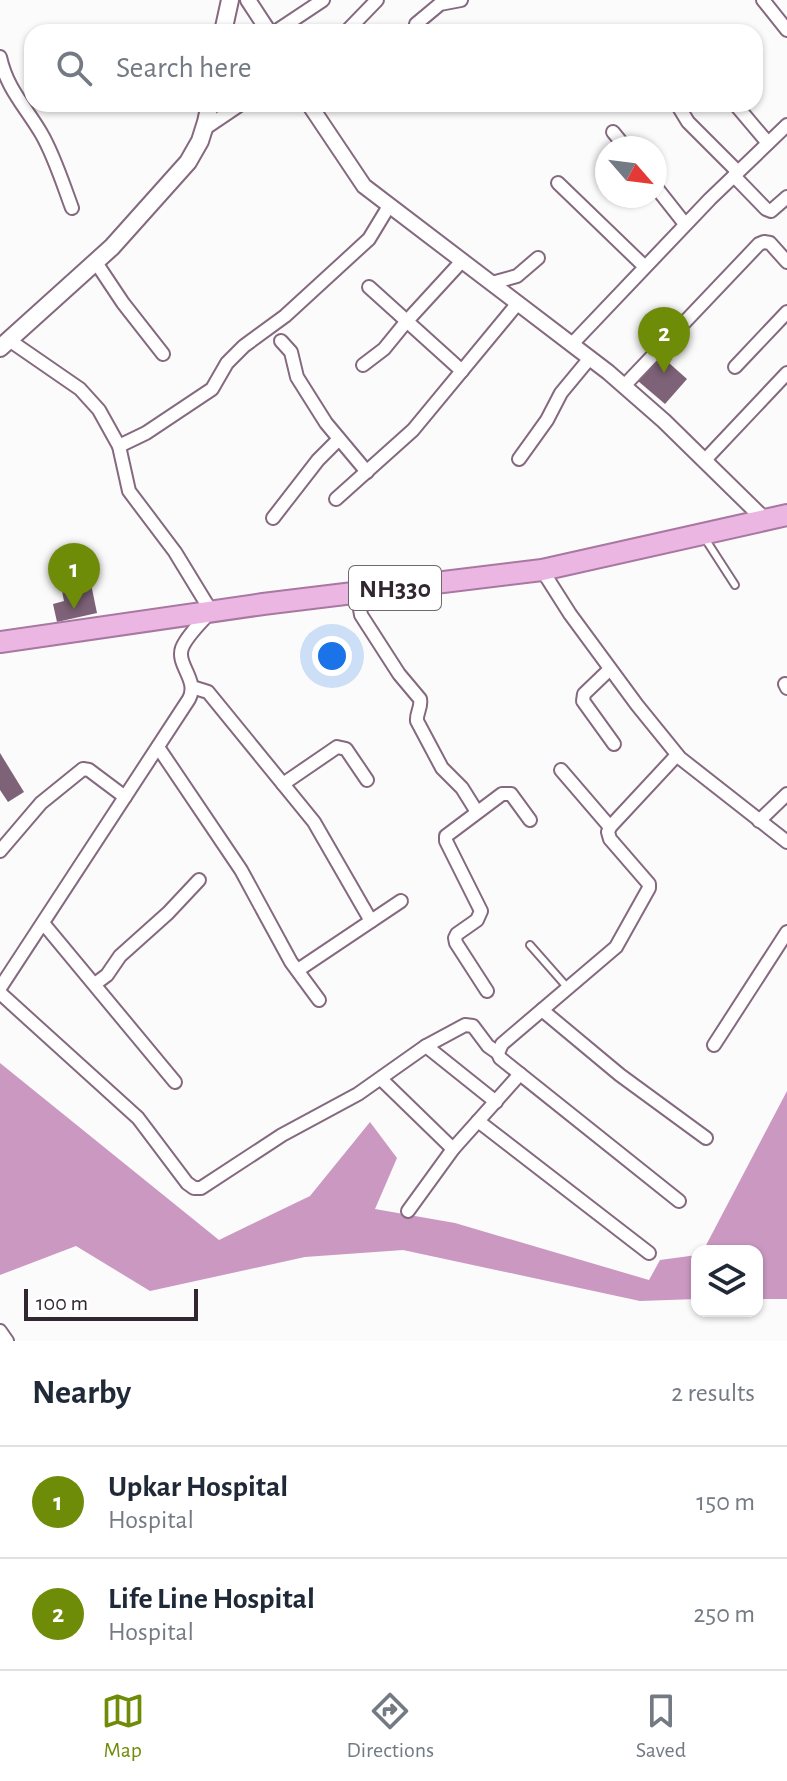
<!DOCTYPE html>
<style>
body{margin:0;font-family:"Alegreya Sans",sans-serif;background:#f6f6f7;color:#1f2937}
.controls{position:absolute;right:24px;bottom:24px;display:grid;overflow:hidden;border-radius:16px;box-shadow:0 2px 6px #0004}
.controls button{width:72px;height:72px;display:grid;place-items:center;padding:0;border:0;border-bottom:2px solid #e0e1e3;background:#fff;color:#1f2937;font:40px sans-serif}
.compass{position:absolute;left:595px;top:136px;width:72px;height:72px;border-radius:50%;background:#fff;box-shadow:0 2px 6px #0004;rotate:118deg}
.scale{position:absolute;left:24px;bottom:20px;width:174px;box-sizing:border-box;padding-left:8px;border:4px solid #322730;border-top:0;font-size:22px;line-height:28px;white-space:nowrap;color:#322730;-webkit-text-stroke:6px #fff;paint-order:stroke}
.you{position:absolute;left:332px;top:656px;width:28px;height:28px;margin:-20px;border:6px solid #fff;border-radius:50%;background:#1a73e8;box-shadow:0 0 0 12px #1a73e833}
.badge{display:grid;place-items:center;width:52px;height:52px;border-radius:50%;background:#6f8c08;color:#fff;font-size:26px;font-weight:700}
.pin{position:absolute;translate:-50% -66px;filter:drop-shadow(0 2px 4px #0008)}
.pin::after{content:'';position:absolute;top:42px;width:28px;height:24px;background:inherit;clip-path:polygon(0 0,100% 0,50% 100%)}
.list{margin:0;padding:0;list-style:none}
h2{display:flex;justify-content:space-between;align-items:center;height:104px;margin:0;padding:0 32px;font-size:34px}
h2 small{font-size:26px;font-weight:400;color:#747a83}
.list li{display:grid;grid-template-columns:52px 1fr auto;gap:24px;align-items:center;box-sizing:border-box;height:112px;padding:0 32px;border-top:2px solid #e0e1e3}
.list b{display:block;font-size:30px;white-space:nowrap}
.list p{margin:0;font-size:26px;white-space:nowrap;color:#747a83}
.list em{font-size:26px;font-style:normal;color:#747a83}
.icon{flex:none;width:44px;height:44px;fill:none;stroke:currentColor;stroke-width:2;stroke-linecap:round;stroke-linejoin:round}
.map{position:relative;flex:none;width:787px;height:1341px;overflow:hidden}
.search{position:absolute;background:#fff;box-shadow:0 2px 6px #0004;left:24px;right:24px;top:24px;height:88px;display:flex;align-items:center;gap:20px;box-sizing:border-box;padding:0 28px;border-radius:24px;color:#747a83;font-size:30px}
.sheet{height:328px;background:#fff}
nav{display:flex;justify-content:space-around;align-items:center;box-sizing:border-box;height:112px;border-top:2px solid #e0e1e3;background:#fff;font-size:22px;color:#747a83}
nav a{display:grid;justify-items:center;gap:4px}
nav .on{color:#6f8c08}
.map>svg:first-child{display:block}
.water{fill:#cb98c2}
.building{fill:#7e6278}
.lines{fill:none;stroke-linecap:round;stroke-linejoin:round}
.service-casing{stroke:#85697f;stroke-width:10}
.minor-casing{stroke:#85697f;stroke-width:16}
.tertiary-casing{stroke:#85697f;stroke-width:18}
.secondary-casing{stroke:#85697f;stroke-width:20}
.trunk-casing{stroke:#a878a0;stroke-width:24}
.service{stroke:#fff;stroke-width:6}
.minor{stroke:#fff;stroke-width:12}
.tertiary{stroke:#fff;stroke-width:14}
.secondary{stroke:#fff;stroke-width:16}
.trunk{stroke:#ecb6e3;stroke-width:20}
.labels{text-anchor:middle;stroke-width:8;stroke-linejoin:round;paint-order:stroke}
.shield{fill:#fff;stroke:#70686e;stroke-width:2}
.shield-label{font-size:26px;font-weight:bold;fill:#322730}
</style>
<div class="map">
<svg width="787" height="1341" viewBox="0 0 787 1341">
<rect width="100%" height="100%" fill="#fbfbfb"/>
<!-- water -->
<g class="water">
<polygon points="0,1063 219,1240 310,1196 370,1122 397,1158 375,1209 455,1223 649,1280 660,1260 697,1255 697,1299 640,1301 403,1250 305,1257 150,1291 76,1246 0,1275"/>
<polygon points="787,1091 787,1299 757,1299 757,1251 703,1251"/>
</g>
<!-- building -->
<g class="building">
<polygon points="660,355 687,379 665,404 638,381"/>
<polygon points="91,584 97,613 57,622 53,604 64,601 62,591"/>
<polygon points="0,753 24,792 8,802 0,790"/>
</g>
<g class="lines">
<!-- service casing -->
<g class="service-casing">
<g id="service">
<polyline points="704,537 735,585"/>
<polyline points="530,945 567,987"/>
</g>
</g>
<!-- minor casing -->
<g class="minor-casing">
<g id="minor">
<polyline points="763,0 787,30"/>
<polyline points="416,24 440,4 461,0"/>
<polyline points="275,32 323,0"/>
<polyline points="346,32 377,0"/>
<path d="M0,57C7,89 25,106 41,133C54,155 63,184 72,208"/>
<polyline points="677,104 688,122 738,172"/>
<polyline points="735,104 768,143"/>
<polyline points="204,129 241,104"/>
<polyline points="613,132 626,148"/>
<polyline points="734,176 766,209 771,211 787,197"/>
<polyline points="558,183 644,266"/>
<polyline points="655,186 685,224"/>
<polyline points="95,261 123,303 163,354"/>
<polyline points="492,283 517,276 538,258"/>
<polyline points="369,287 462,371"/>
<polyline points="281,341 291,352 297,377 326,423 367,472"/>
<polyline points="572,344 710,199 787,125"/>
<polyline points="363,365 384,349 406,322 462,261"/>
<polyline points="735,367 787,312"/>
<polyline points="624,386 759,244 764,242 770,243 787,262"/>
<polyline points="119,446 146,433 212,389 227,363 244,346 285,316 369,239 389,206"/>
<polyline points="519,459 547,420 561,393 590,358"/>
<polyline points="704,461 787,373"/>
<polyline points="336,499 413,430 518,303"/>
<polyline points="273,518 318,460 339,439"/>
<polyline points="542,570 570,614 637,705 680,758 787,842"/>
<path d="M357,592L361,615L399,674L420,699C422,707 416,713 417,721L442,768L462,788L477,812"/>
<polyline points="610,669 584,694 583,701 614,744"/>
<polyline points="785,684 787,688"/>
<polyline points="192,687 208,692 314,822 371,921"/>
<polyline points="158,747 241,870 291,962 319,1000"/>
<polyline points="677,755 610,827 608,832 610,839 649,884 649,888 616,947 502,1044 498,1053 500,1058 679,1201"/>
<polyline points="561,770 610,827"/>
<polyline points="283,784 337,747 346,749 367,780"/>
<polyline points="759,821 787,794"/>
<polyline points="0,851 41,803 83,769 89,770 125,797"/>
<polyline points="43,923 175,1082"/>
<polyline points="298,970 401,901"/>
<polyline points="95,984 107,975 120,956 168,913 199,880"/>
<path d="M0,988L189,699C199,680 176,665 182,648C187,635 202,622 211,611L175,552L129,491L119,446L99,410L80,389L9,340"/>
<polyline points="487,991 456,943 455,938 457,934 477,920 481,911 446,841 446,836 502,794 511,794 530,820"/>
<polyline points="0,993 138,1118 187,1183 194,1188 201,1188 282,1135 358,1094 426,1046 465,1025 473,1026 488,1046 498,1053"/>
<polyline points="542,1010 620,1075 706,1138"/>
<polyline points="714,1045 787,932"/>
<polyline points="426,1046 496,1102"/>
<polyline points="381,1079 453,1149"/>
<polyline points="478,1121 649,1253"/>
<polyline points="408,1211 453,1149 520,1074"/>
<polyline points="0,1331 7,1341"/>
</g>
</g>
<!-- tertiary casing -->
<g class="tertiary-casing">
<g id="tertiary">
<polyline points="248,0 269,32"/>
<polyline points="309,104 364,186 608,372 664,421 765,520"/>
</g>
</g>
<!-- secondary casing -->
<g class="secondary-casing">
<g id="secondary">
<polyline points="223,32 230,0"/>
<polyline points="0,348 112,247 188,162 200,141 206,122 210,104"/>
</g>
</g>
<!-- trunk casing -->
<g class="trunk-casing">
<polyline id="trunk" points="0,642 263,604 542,570 787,515"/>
</g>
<!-- service -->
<use href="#service" class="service"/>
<!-- minor -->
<use href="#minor" class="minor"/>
<!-- tertiary -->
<use href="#tertiary" class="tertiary"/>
<!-- secondary -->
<use href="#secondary" class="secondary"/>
<!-- trunk -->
<use href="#trunk" class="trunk"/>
</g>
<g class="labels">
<!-- shield labels -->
<rect class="shield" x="349" y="566" width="92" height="44" rx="6"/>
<g class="shield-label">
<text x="395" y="597">NH330</text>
</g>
</g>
</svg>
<div class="controls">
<button><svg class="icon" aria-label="layers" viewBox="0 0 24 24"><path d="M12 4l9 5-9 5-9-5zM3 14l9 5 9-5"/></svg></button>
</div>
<svg class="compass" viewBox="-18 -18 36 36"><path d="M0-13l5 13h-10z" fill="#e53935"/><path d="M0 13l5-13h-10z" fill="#747a83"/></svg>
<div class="scale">100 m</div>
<div class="you"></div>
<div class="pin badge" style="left:74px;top:609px">1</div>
<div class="pin badge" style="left:664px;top:373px">2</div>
<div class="search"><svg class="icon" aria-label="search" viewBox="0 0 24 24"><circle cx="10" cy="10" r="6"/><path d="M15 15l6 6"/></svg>Search here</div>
</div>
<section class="sheet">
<h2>Nearby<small>2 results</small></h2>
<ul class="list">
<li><span class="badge">1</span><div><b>Upkar Hospital</b><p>Hospital</p></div><em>150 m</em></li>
<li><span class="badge">2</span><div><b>Life Line Hospital</b><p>Hospital</p></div><em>250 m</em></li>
</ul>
</section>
<nav>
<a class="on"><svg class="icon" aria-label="map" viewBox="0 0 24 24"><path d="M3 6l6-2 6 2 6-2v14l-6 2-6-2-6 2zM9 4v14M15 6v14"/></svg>Map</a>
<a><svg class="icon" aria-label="directions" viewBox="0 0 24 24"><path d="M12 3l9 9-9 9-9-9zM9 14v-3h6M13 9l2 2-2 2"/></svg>Directions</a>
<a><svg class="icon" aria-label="saved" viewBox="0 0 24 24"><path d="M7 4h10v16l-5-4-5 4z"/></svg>Saved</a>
</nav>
